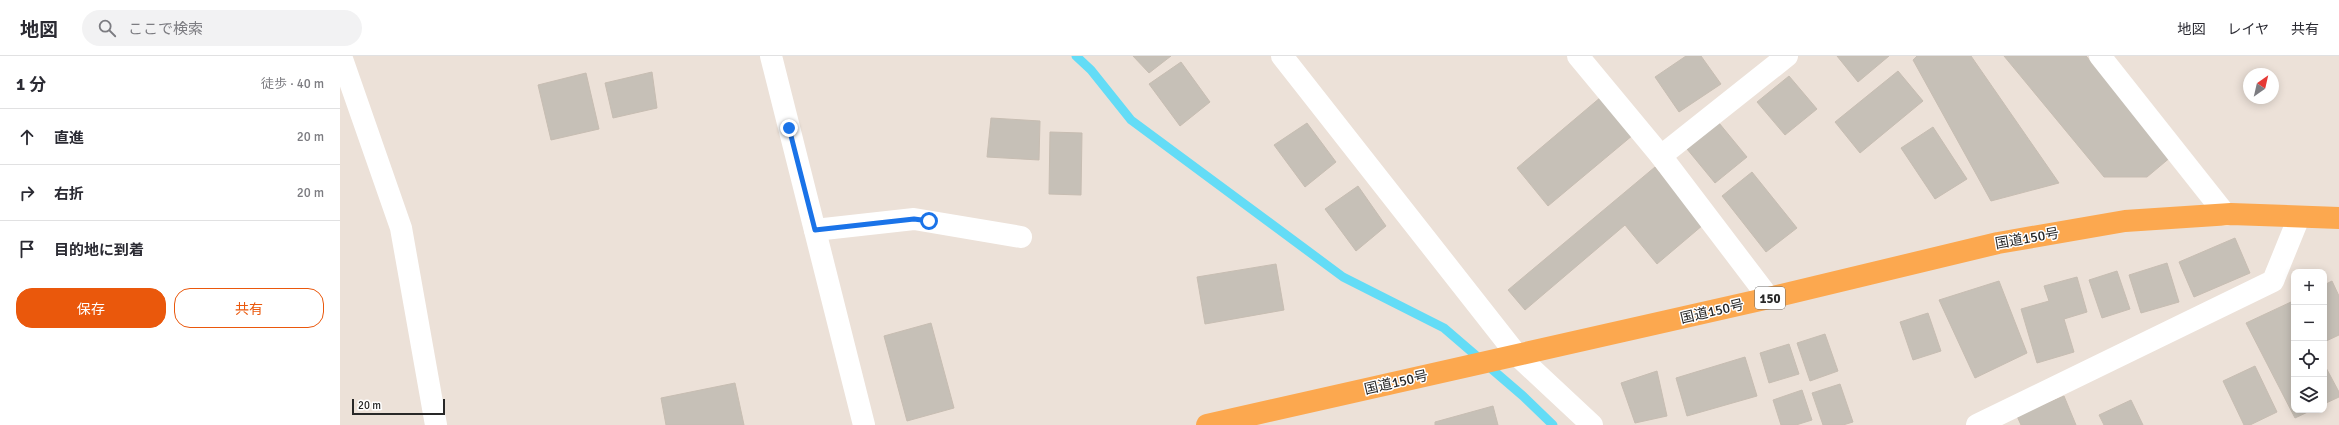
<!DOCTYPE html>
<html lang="ja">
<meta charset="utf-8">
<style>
body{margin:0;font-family:Signika,"Noto Sans JP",sans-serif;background:#f2f2f3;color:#2b2b33}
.controls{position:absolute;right:12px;bottom:12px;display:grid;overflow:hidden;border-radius:8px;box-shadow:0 2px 10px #0003}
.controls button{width:36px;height:36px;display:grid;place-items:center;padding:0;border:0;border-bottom:1px solid #e1e1e2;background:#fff;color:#2b2b33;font:20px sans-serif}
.compass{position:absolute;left:1903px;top:12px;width:36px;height:36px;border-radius:50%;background:#fff;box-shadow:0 2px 10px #0003;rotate:34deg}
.scale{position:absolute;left:12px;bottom:10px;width:93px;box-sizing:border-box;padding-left:4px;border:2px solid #282828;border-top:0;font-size:11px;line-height:14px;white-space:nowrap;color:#282828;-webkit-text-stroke:3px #fff;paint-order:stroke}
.stop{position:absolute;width:12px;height:12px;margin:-9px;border:3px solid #1a73e8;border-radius:50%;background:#fff}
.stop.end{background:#1a73e8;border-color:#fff;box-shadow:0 1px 4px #0008}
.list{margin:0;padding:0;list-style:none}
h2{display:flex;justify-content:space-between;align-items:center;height:52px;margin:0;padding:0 16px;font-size:17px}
h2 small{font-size:13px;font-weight:400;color:#7c7c81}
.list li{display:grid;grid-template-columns:26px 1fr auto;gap:12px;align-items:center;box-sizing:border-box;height:56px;padding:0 16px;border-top:1px solid #e1e1e2}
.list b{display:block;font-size:15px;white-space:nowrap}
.list em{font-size:13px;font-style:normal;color:#7c7c81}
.actions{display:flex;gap:8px;padding:12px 16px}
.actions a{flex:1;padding:9px 0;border:1px solid #ea580c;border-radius:16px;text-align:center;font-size:14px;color:#ea580c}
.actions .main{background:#ea580c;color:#fff}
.icon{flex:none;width:22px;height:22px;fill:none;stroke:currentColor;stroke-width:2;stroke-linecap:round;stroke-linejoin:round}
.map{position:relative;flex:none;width:1999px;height:369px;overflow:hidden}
header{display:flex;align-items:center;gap:24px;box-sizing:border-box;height:56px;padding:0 20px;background:#fff;border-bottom:1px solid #e1e1e2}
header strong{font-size:19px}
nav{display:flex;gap:22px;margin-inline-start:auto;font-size:14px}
.search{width:280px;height:36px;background:#f2f2f3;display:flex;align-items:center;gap:10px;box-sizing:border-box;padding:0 14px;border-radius:22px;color:#7c7c81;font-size:15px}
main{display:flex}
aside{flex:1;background:#fff}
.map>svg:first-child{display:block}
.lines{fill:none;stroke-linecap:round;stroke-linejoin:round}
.stream{stroke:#63dcf6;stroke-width:9}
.building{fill:#c6c0b7;stroke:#c7bdb2}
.minor{stroke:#fff;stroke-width:22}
.trunk{stroke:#fca84f;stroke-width:22}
.route{stroke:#1a73e8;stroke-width:5}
.labels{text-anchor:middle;stroke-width:3;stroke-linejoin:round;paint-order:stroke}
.shield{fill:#fff;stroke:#686868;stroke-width:1}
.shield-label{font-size:13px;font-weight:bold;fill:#282828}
.street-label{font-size:14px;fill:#282828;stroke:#fff}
</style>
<header>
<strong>地図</strong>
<div class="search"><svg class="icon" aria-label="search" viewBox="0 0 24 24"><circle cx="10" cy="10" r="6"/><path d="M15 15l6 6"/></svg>ここで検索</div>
<nav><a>地図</a><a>レイヤ</a><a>共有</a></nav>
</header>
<main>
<aside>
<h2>1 分<small>徒歩 · 40 m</small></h2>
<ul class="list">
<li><svg class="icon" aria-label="ahead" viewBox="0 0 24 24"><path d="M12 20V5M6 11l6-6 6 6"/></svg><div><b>直進</b></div><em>20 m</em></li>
<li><svg class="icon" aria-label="right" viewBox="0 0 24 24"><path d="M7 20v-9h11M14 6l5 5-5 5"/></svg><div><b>右折</b></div><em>20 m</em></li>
<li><svg class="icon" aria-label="arrive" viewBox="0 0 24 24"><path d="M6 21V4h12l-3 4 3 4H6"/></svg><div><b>目的地に到着</b></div></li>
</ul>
<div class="actions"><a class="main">保存</a><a>共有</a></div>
</aside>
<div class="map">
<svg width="1999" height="369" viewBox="0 0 1999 369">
<rect width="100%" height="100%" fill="#ece1d8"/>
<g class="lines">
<!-- stream -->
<polyline class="stream" points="736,0 751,14 791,64 1003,221 1104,272 1183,340 1213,369"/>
</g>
<!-- building -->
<g class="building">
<polygon points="793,0 831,0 809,17"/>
<polygon points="1346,0 1361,0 1381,28 1339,56 1315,21"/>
<polygon points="1497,0 1549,0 1518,26"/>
<polygon points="1577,0 1631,0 1719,127 1651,145 1573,4"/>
<polygon points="1664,0 1746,0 1832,100 1807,121 1764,121"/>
<polygon points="841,6 870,46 840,70 809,28"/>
<polygon points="1558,15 1583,45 1520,97 1495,66"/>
<polygon points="312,16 317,52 273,62 265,27"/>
<polygon points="246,17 259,73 211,84 198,29"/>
<polygon points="1449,20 1477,53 1445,79 1417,46"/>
<polygon points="1261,41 1293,79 1208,150 1177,112"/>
<polygon points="651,62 700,65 699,104 647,101"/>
<polygon points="967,67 996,106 965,131 934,89"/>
<polygon points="1379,67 1407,101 1375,127 1347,93"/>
<polygon points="1593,71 1627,123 1595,143 1561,92"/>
<polygon points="710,76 742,77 741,139 709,138"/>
<polygon points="1315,111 1363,169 1317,208 1285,169 1185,254 1168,234"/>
<polygon points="1412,116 1457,172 1426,196 1382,140"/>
<polygon points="1018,130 1046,170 1016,195 985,153"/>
<polygon points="1895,182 1910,217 1854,241 1839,206"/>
<polygon points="1827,207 1839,246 1801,257 1789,219"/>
<polygon points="936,208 944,254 865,268 857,221"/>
<polygon points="1777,215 1790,253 1762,262 1749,224"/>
<polygon points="1737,221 1747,256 1724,263 1734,296 1697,307 1681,253 1709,245 1704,230"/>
<polygon points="1659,225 1687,297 1635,322 1599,244"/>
<polygon points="1992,225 1999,240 1999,279 1984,286 1984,229"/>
<polygon points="1951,246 1954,252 1954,354 1972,354 1955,362 1906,267"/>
<polygon points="1588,257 1601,295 1573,304 1560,266"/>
<polygon points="591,267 614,352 567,365 544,280"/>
<polygon points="1485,278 1498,315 1470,325 1457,287"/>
<polygon points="1449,288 1459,318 1429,327 1420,297"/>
<polygon points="1405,301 1417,340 1347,360 1336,322"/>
<polygon points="1984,308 1999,336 1999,341 1984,348"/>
<polygon points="1915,310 1937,356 1910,369 1904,369 1883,325"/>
<polygon points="1317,315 1327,360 1295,367 1281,327"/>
<polygon points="395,327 404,369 326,369 321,342"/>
<polygon points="1500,328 1513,366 1503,369 1483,369 1472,337"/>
<polygon points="1462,334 1472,364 1456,369 1441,369 1433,344"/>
<polygon points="1724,340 1736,369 1681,369 1677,360"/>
<polygon points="1791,344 1803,369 1764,369 1759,359"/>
<polygon points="1153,350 1158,369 1095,369 1095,366"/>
</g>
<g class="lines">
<!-- minor -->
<g class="minor">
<polyline points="1,0 61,172 96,369"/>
<polyline points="431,0 524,369"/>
<polyline points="942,0 1177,299 1252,369"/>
<polyline points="1238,0 1321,100 1429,242"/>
<polyline points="1760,0 1886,159"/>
<polyline points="1321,100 1447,0"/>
<polyline points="475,174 574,163 681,181"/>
<polyline points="1637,369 1933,225 1959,161"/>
</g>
<!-- trunk -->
<polyline class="trunk" points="867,369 1429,242 1658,187 1785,165 1891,158 1999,162"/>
</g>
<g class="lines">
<!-- route -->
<polyline class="route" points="449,72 475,174 574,163 589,165"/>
</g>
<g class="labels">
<!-- shield labels -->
<rect class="shield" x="1415" y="231" width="30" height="22" rx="3"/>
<g class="shield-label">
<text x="1430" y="247">150</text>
</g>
<!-- street labels -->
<g class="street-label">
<text transform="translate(1687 182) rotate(-10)" y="5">国道150号</text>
<text transform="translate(1372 255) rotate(-13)" y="5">国道150号</text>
<text transform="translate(1056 326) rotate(-13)" y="5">国道150号</text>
</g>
</g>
</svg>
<div class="controls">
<button>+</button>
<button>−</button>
<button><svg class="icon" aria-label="locate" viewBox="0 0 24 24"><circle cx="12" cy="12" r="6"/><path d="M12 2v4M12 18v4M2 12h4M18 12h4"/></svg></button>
<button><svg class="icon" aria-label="layers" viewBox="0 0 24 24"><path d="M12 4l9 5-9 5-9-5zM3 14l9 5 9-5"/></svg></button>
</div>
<svg class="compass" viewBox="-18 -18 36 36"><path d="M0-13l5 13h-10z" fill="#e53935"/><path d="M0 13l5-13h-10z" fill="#7c7c81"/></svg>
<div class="scale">20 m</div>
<div class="stop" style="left:589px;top:165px"></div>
<div class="stop end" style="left:449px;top:72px"></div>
</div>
</main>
